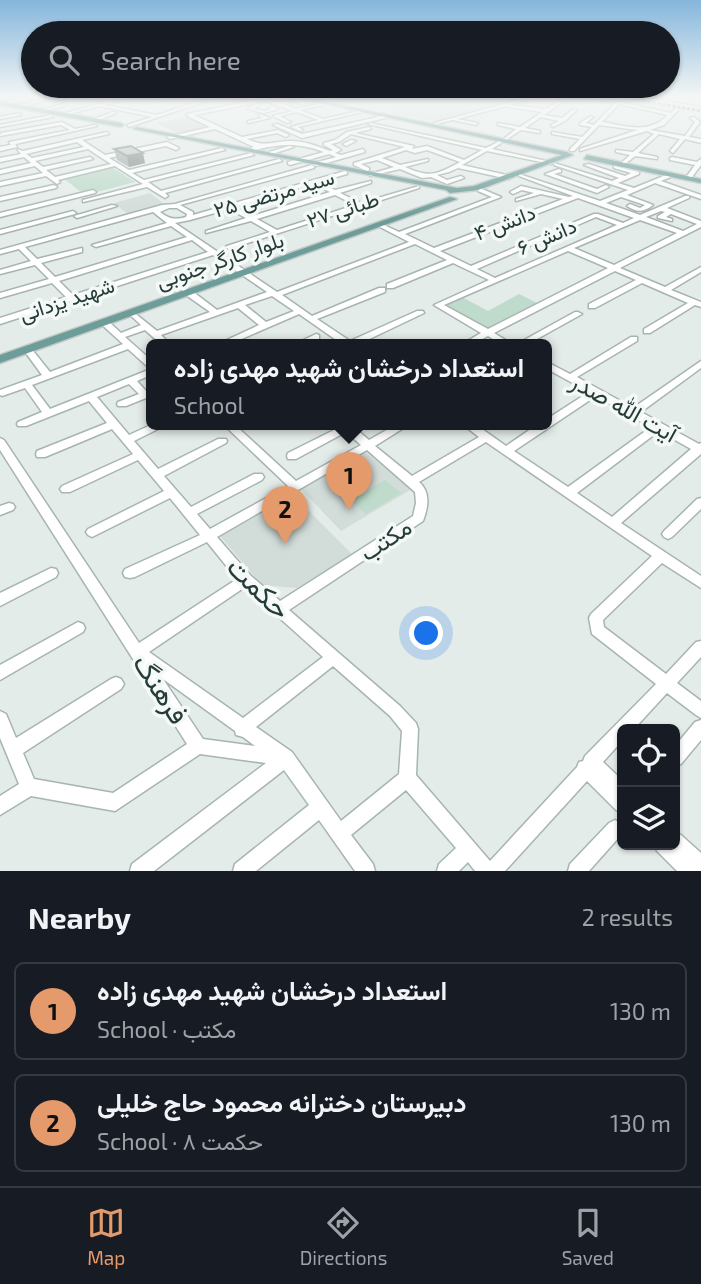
<!DOCTYPE html>
<meta charset="utf-8">
<style>
body{margin:0;font-family:"Exo 2",Vazirmatn,sans-serif;background:#20242c;color:#f1f3f6}
.controls{position:absolute;right:21px;bottom:21px;display:grid;overflow:hidden;border-radius:10px;box-shadow:0 2px 5px #0004}
.controls button{width:63px;height:63px;display:grid;place-items:center;padding:0;border:0;border-bottom:2px solid #363941;background:#171b24;color:#f1f3f6;font:35px sans-serif}
.you{position:absolute;left:427px;top:634px;width:24px;height:24px;margin:-18px;border:5px solid #fff;border-radius:50%;background:#1a73e8;box-shadow:0 0 0 10px #1a73e833}
.badge{display:grid;place-items:center;width:46px;height:46px;border-radius:50%;background:#e49a6a;color:#111;font-size:23px;font-weight:700}
.pin{position:absolute;translate:-50% -58px;filter:drop-shadow(0 2px 4px #0008)}
.pin::after{content:'';position:absolute;top:37px;width:24px;height:21px;background:inherit;clip-path:polygon(0 0,100% 0,50% 100%)}
.popup{position:absolute;left:146px;top:339px;width:406px;height:91px;box-sizing:border-box;display:grid;place-content:center;border-radius:10px;background:#171b24;filter:drop-shadow(0 2px 5px #0005);font-size:23px;white-space:nowrap;color:#9ea1a6}
.popup b{font-size:26px;color:#f1f3f6}
.popup::after{content:'';position:absolute;left:50%;top:100%;margin-left:-14px;border:14px solid transparent;border-top-color:#171b24}
.list{margin:0;padding:0;list-style:none}
h2{display:flex;justify-content:space-between;align-items:center;height:91px;margin:0;padding:0 28px;font-size:30px}
h2 small{font-size:23px;font-weight:400;color:#9ea1a6}
.list li{display:grid;grid-template-columns:46px 1fr auto;gap:21px;align-items:center;box-sizing:border-box;height:98px;margin:0 14px 14px;padding:0 14px;border:2px solid #363941;border-radius:10px}
.list b{display:block;font-size:26px;white-space:nowrap}
.list p{margin:0;font-size:23px;white-space:nowrap;color:#9ea1a6}
.list em{font-size:23px;font-style:normal;color:#9ea1a6}
.icon{flex:none;width:38px;height:38px;fill:none;stroke:currentColor;stroke-width:2;stroke-linecap:round;stroke-linejoin:round}
.map{position:relative;flex:none;width:701px;height:871px;overflow:hidden}
.search{position:absolute;background:#171b24;box-shadow:0 2px 5px #0004;left:21px;right:21px;top:21px;height:77px;display:flex;align-items:center;gap:18px;box-sizing:border-box;padding:0 24px;border-radius:38px;color:#9ea1a6;font-size:26px}
.sheet{height:315px;background:#171b24}
nav{display:flex;justify-content:space-around;align-items:center;box-sizing:border-box;height:98px;border-top:2px solid #363941;background:#171b24;font-size:19px;color:#9ea1a6}
nav a{display:grid;justify-items:center;gap:4px}
nav .on{color:#e49a6a}
.map>svg:first-child{display:block}
.built{fill:#d2dcd9}
.green{fill:#bfdbcb}
.lines{fill:none;stroke-linecap:round;stroke-linejoin:round}
.minor-casing{stroke:#a7b4b1;stroke-width:3}
.major-casing{stroke:#c2c8c8;stroke-width:3}
.minor{fill:#fff;fill-rule:evenodd}
.major{fill:#6d9d98;fill-rule:evenodd}
.rail-casing{stroke:#607774;stroke-width:2.5}
.rail{stroke:#f4f9f7;stroke-width:2;stroke-dasharray:2.5;stroke-linecap:butt}
.wall{fill:#a2adaa}
.shaded-wall{fill:#848d8b}
.building{fill:#bcc9c6;stroke:#848d8b;stroke-width:2}
.labels{text-anchor:middle;stroke-width:7;stroke-linejoin:round;paint-order:stroke}
.far-street-label{font-size:21px;fill:#253c39;stroke:#f4f9f7}
.street-label{font-size:24px;fill:#253c39;stroke:#f4f9f7}
.near-street-label{font-size:28px;fill:#253c39;stroke:#f4f9f7}
</style>
<div class="map">
<svg width="701" height="871" viewBox="0 0 701 871">
<rect width="100%" height="100%" fill="#e4ece9"/>
<!-- built -->
<g class="built">
<polygon points="309,96 534,96 437,122"/>
<polygon points="187,117 210,127 177,133 156,123"/>
<polygon points="150,193 164,204 128,214 114,203"/>
<polygon points="365,452 412,489 341,531 300,488"/>
<polygon points="292,494 352,554 297,588 262,585 219,535"/>
</g>
<!-- green -->
<g class="green">
<polygon points="112,167 135,182 85,195 63,178"/>
<polygon points="519,294 541,305 489,329 445,305 462,297 488,311"/>
<polygon points="385,480 401,493 366,514 351,500"/>
</g>
<g class="lines">
<!-- minor casing -->
<g class="minor-casing">
<g id="minor">
<polygon points="0,96 6,96 0,98"/>
<polygon points="30,96 32,98 5,105 3,104"/>
<polygon points="68,96 74,96 61,100 59,99"/>
<polygon points="82,96 90,96 111,101 134,96 104,105 157,115 215,96 221,96 129,127 127,125 152,117 100,106 62,116 62,114 106,102"/>
<polygon points="144,96 152,96 171,100 169,101"/>
<polygon points="231,96 236,96 242,99 238,100"/>
<path d="M533,96H539L509,105L546,109L566,96H571L544,115L562,118L573,109L577,110L565,121L553,127L551,125L559,121L541,117L525,128L540,131V133L521,130L492,149L551,162V164L487,151L462,165L511,176L512,177L509,179L458,168L449,172L437,175L447,180L461,176L464,178L447,184L431,177L422,178L400,169L370,176V174L394,167L377,160L361,164L369,168V170L367,171L354,165V163L405,147L351,134L339,142L331,144L341,150L335,153L341,155L363,149L365,152L316,166L313,164L314,163L336,157L329,154L290,165L288,164V162L324,152C297,142 281,144 254,150L251,148L254,147L215,129L170,139L167,137L210,127L187,116V114L261,99L263,97L279,103L297,99L307,103L300,105L298,104L300,103L297,101L284,104L296,109L329,102V104L300,110L323,119L364,110L366,111L298,127L303,130L301,131L291,127L318,120L297,112L280,116L291,122L287,123L273,116L293,111L266,101L194,115L242,137L278,130L289,135L286,137L277,133L247,139C266,148 272,141 291,141C305,141 317,146 330,151L333,150L324,145V143L335,140L347,132L369,127L371,129L355,133L414,146L412,149L427,146L464,160L482,150L368,124L370,123L486,148L504,139L516,129L498,125V123L520,127L542,112L508,107L506,106L457,119L478,123L476,125L453,120L436,124L434,123ZM406,150L415,153L427,150L460,162C436,175 430,178 405,167L428,161V159L400,165L382,158Z"/>
<path d="M585,96H592L671,113L678,106L626,96H635L701,107V109L682,106L664,125L650,130L685,136L695,122L690,118L694,117L700,122L689,137L701,139V143L685,139L673,153L670,151L680,139L659,134L638,153L657,157V159L635,156L624,165L621,163L630,155L616,152V150L633,152L654,134L647,131L580,151V149L637,130L599,125L574,151H570V149L580,139L552,134V132L582,137L592,127L580,125V123L591,116L593,117L586,123L594,125L615,103ZM619,104L668,115C648,135 627,126 602,122Z"/>
<polygon points="693,96 701,97 701,99 690,97"/>
<polygon points="42,99 46,100 22,107 20,106"/>
<polygon points="63,104 67,105 42,112 40,111"/>
<polygon points="257,104 259,105 254,109 264,111 271,109 269,107 271,106 278,109 264,113 248,109"/>
<polygon points="113,112 117,113 93,122 89,121"/>
<polygon points="19,113 21,115 0,119 0,117"/>
<polygon points="259,114 270,118 248,123 248,121 263,118 259,116"/>
<polygon points="51,115 53,117 0,127 0,125"/>
<polygon points="387,115 389,117 302,138 273,125 277,124 302,134"/>
<polygon points="62,122 75,129 95,125 97,126 11,145 9,142 70,130 61,125 0,136 1,133"/>
<path d="M107,132L109,134L82,140L105,155L167,142L179,148L176,150L166,146L109,158L129,170L222,148L225,150L132,173L144,180L251,153L254,155L148,182L161,191L279,159L282,161L165,193L168,196L165,198L147,187L83,202V200L143,184L115,166L58,180L60,182L57,184L46,176L0,186V182L43,173L35,166L0,174V170L31,163L24,157L0,162V158L21,154L17,149L23,151ZM77,142L84,147L32,158L26,154ZM88,149L111,164L55,177L46,170L93,159L90,157L43,167L35,161Z"/>
<polygon points="351,140 356,141 346,146 343,144"/>
<polygon points="15,144 17,147 0,151 0,147"/>
<polygon points="289,146 294,147 272,154 269,152"/>
<polygon points="672,157 697,162 701,159 701,165 692,177 688,177 687,176 695,165 670,160 670,158"/>
<path d="M554,163L612,181L619,178L584,165L589,164L625,176L631,173L614,168V166L639,172V174L618,183L634,188L671,173L673,174V176L661,181L701,195V199L655,183L627,195L653,205C644,212 637,213 627,206L630,204L640,208L645,205L621,197L606,203L640,215L685,196H689V198L667,208L701,221V227L620,268L665,287L701,267V272L671,290L701,302V307L695,305L650,333H644V329L688,303L642,283L595,308H589V304L636,280L615,271L494,333L512,344H501L488,336L473,344H462L481,333L434,305L489,280L453,263L393,288H387V284L447,260L415,244L282,295L312,316L379,288H385V292L317,319L350,341L417,311H423L424,313L359,344H342L299,314L230,344H218L259,325L238,308L161,335L170,344H161L145,330L125,337L151,360V368L148,367L128,349L32,385L50,409L151,369V375L137,381L146,391L151,389V396L126,406H118L117,404L118,402L139,394L129,384L97,397L129,435L153,424H168L134,441L158,469L218,439H226L227,441L226,443L164,476L191,507L254,474H262L264,477L262,480L197,514L210,529L288,486L223,424H234L296,481L361,445L346,432L296,459H288L287,456L288,453L340,427L338,424L351,425L369,440L397,424H410L375,446L412,476L479,437L462,424H475L506,446L538,424H547V419L589,392L547,369V362L570,374L631,337H637V341L577,377L633,408L701,361V368L641,412L699,444L701,443V454L621,523L701,576V588L662,563L603,620L604,627L666,674L696,642L701,641V657L677,683L701,701V718L696,715L667,693L634,729H622V741L603,762L622,780V813L616,810L587,781L505,871H475L468,862L459,871H437L439,864L456,848L406,790L351,835L373,864L375,871H355L319,820L256,871H233L235,864L309,805L284,770L154,871H130L132,864L266,763L200,754L115,811L31,796L0,815V796L19,784L0,738V711L6,714L16,738L111,679L116,677L121,679L124,684L121,689L23,753L34,779L113,793L187,744L0,450V438L4,440L139,643L237,579L207,542L135,577L130,578L125,577L123,573L125,569L200,535L170,498L92,537L88,535L86,532L88,529L164,491L138,460L70,492H62L60,489L62,486L133,454L112,429L45,457H37L36,454L37,451L107,423L89,401L26,426H18L17,424L18,422L42,412L25,388L2,396L0,395V390L42,375L23,349L24,347H30L50,372L123,344L101,324V320H107L121,333L141,325L128,313L132,311L157,331L210,312L186,295V291H192L217,310L267,292L213,255L0,324V318L66,297L52,283L0,298V293L49,279L35,265L0,274V270L31,261L19,249L0,254V250L162,205L175,204L312,165L314,166V168L180,205L193,212V215L345,171L347,172V174L319,182L335,190L371,181V183L340,193L361,203L419,186V188L229,249L225,247L227,246L270,232L251,221L206,233V231L246,218L229,209L190,220L175,223L277,292L409,242L378,226V224H382L399,232L492,197L478,191V189H482L501,197L405,234L434,248L563,199L541,194L516,201V199L534,193L522,190L513,194L510,192L521,186L569,197L573,196L519,176V174L600,201L628,190L554,165ZM313,184L330,192L252,216L235,207ZM335,195L355,205L277,230L257,219ZM578,198L634,218L623,223L598,214H594L471,266L440,251ZM169,208H177L187,214L186,217C175,220 169,219 160,212ZM661,211L665,212L658,216V218L672,221V219L666,217L671,214L697,224L683,231L646,217ZM153,212L167,223L92,245L96,247L171,226L187,237L55,277L41,263L82,252V248L37,259L25,247ZM596,217L617,225L495,278L477,269ZM640,220L677,233L614,265L574,248ZM192,240L208,252L73,295L59,281ZM568,251L608,268L488,329L444,305ZM272,296L294,311L266,322L245,305ZM596,396L651,427L568,487L514,451ZM659,431L691,449L612,517L577,493ZM486,442L652,556L591,614L589,618L592,634L656,684L585,756L583,761L579,762L577,767L490,861L416,775L418,729L416,723L400,706L289,610L423,521C428,508 431,492 419,482ZM367,450L415,492L416,503L413,516L280,601L251,576L217,537ZM245,587L323,657L243,718L149,652ZM333,666L390,716L402,731L399,774L341,821L292,752L256,727ZM163,679L235,731L236,735L243,737L255,746L203,739Z"/>
<polygon points="559,169 561,170 561,172 554,174 597,189 606,185 609,187 597,193 545,174"/>
<polygon points="54,185 57,187 56,188 0,201 0,197"/>
<polygon points="93,190 96,192 95,193 0,217 0,213"/>
<polygon points="112,205 117,206 77,218 74,216"/>
<polygon points="73,211 76,213 75,214 0,234 0,230"/>
<polygon points="575,312 578,312 582,314 528,344 517,344"/>
<polygon points="316,334 319,335 319,339 307,344 295,344"/>
<polygon points="701,498 701,509 672,537 668,539 664,537 662,534 664,531 697,499"/>
<polygon points="9,503 13,504 15,507 13,510 0,515 0,506"/>
<polygon points="51,568 56,569 58,573 56,577 0,606 0,593"/>
<polygon points="78,622 83,624 85,628 83,632 0,680 0,665"/>
<polygon points="701,720 701,740 681,764 675,766 675,746 695,722"/>
<polygon points="615,820 621,823 621,835 589,871 568,871 570,864 609,823"/>
<polygon points="675,832 681,835 701,853 701,871 677,871 657,851 654,845 675,845"/>
</g>
</g>
<!-- major casing -->
<g class="major-casing">
<g id="major">
<polygon points="288,96 298,96 567,152 573,155 478,190 450,193 446,190 133,129 136,127 457,188 474,186 562,155"/>
<polygon points="0,101 121,123 124,125 121,127 0,105"/>
<polygon points="587,155 701,179 701,183 584,159"/>
<polygon points="450,197 457,199 0,363 0,355"/>
</g>
</g>
<!-- minor -->
<use href="#minor" class="minor"/>
<!-- major -->
<use href="#major" class="major"/>
<!-- rail casing -->
<g class="rail-casing">
<polyline id="rail" points="616,96 701,111"/>
</g>
<!-- rail -->
<use href="#rail" class="rail"/>
</g>
<!-- wall -->
<polygon class="wall" points="114,149 145,163 129,167 117,160"/>
<!-- shaded-wall -->
<polygon class="shaded-wall" points="143,153 145,163 129,167 127,156"/>
<!-- building -->
<polygon class="building" points="131,146 143,153 127,156 114,149"/>
<!-- sky -->
<linearGradient id="sky" x2="0" y2="1"><stop stop-color="#85b6dc"/><stop offset="0.44" stop-color="#f3f6f5"/><stop offset="1" stop-color="#f3f6f5" stop-opacity="0"/></linearGradient>
<rect width="701" height="218" fill="url(#sky)"/>
<g class="labels">
<!-- far-street labels -->
<g class="far-street-label">
<text transform="translate(274 194) rotate(-16)" y="7">۲۵ سید مرتضی</text>
<text transform="translate(343 210) rotate(-18)" y="7">طبائی ۲۷</text>
<text transform="translate(505 223) rotate(-21)" y="7">دانش ۴</text>
<text transform="translate(547 237) rotate(-23)" y="7">دانش ۶</text>
<text transform="translate(220 261) rotate(-19)" y="7">بلوار کارگر جنوبی</text>
<text transform="translate(67 300) rotate(-18)" y="7">شهید یزدانی</text>
</g>
<!-- street labels -->
<g class="street-label">
<text transform="translate(624 408) rotate(29)" y="8">آیت الله صدر</text>
<text transform="translate(386 540) rotate(-34)" y="8">مکتب</text>
</g>
<!-- near-street labels -->
<g class="near-street-label">
<text transform="translate(259 588) rotate(44)" y="10">حکمت</text>
<text transform="translate(161 689) rotate(57)" y="10">فرهنگ</text>
</g>
</g>
</svg>
<div class="controls">
<button><svg class="icon" aria-label="locate" viewBox="0 0 24 24"><circle cx="12" cy="12" r="6"/><path d="M12 2v4M12 18v4M2 12h4M18 12h4"/></svg></button>
<button><svg class="icon" aria-label="layers" viewBox="0 0 24 24"><path d="M12 4l9 5-9 5-9-5zM3 14l9 5 9-5"/></svg></button>
</div>
<div class="you"></div>
<div class="pin badge" style="left:349px;top:510px">1</div>
<div class="popup"><b>استعداد درخشان شهید مهدی زاده</b>School</div>
<div class="pin badge" style="left:285px;top:544px">2</div>
<div class="search"><svg class="icon" aria-label="search" viewBox="0 0 24 24"><circle cx="10" cy="10" r="6"/><path d="M15 15l6 6"/></svg>Search here</div>
</div>
<section class="sheet">
<h2>Nearby<small>2 results</small></h2>
<ul class="list">
<li><span class="badge">1</span><div><b>استعداد درخشان شهید مهدی زاده</b><p>School · مکتب</p></div><em>130 m</em></li>
<li><span class="badge">2</span><div><b>دبيرستان دخترانه محمود حاج خلیلی</b><p>School · حکمت ۸</p></div><em>130 m</em></li>
</ul>
</section>
<nav>
<a class="on"><svg class="icon" aria-label="map" viewBox="0 0 24 24"><path d="M3 6l6-2 6 2 6-2v14l-6 2-6-2-6 2zM9 4v14M15 6v14"/></svg>Map</a>
<a><svg class="icon" aria-label="directions" viewBox="0 0 24 24"><path d="M12 3l9 9-9 9-9-9zM9 14v-3h6M13 9l2 2-2 2"/></svg>Directions</a>
<a><svg class="icon" aria-label="saved" viewBox="0 0 24 24"><path d="M7 4h10v16l-5-4-5 4z"/></svg>Saved</a>
</nav>
